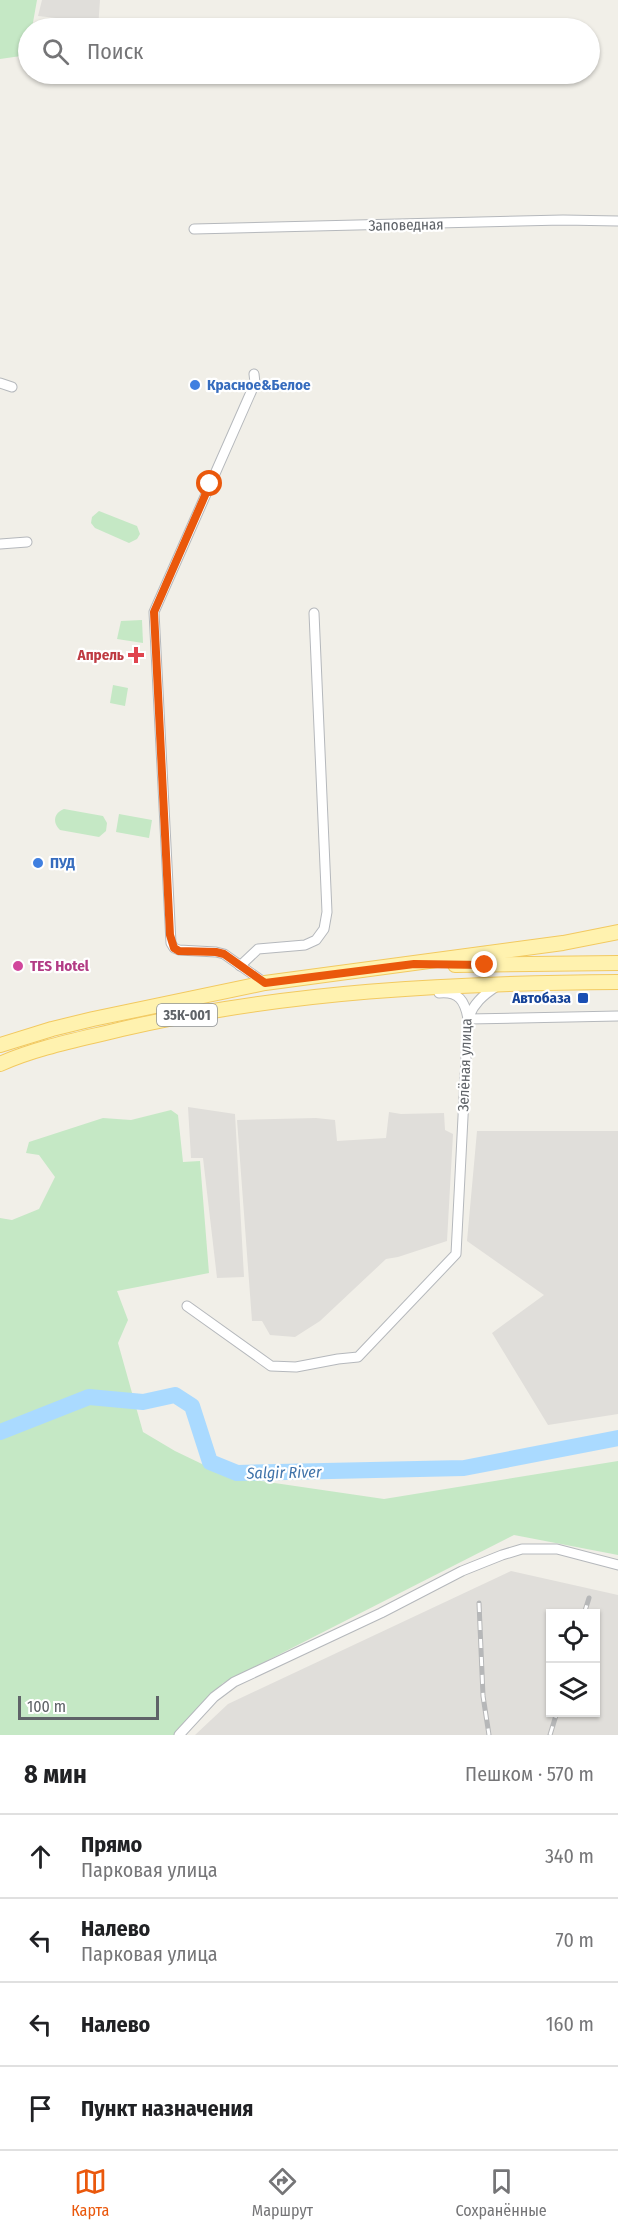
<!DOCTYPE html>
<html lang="ru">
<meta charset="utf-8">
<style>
body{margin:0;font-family:"Fira Sans Condensed",sans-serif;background:#f6f6f6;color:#202124}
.controls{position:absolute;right:18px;bottom:18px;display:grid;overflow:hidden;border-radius:0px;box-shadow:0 2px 4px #0004}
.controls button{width:54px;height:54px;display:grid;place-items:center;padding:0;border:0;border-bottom:2px solid #e0e0e0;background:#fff;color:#202124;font:30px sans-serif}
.scale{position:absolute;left:18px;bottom:15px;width:141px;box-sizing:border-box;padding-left:6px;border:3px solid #5f6368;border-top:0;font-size:16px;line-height:21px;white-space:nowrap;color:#5f6368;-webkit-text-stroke:4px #fff;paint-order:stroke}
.stop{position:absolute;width:18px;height:18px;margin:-14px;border:4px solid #ea580c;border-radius:50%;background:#fff}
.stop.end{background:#ea580c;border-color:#fff;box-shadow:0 2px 6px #0008}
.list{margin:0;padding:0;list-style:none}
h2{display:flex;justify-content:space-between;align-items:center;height:78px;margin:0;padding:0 24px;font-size:26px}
h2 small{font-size:20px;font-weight:400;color:#757577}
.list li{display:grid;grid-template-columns:39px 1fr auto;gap:18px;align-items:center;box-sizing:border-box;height:84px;padding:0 24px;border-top:2px solid #e0e0e0}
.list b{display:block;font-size:22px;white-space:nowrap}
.list p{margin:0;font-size:20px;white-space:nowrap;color:#757577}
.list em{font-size:20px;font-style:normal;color:#757577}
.icon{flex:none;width:33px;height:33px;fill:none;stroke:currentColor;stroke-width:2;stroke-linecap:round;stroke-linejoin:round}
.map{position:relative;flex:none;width:618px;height:1735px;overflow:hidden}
.search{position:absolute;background:#fff;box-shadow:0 2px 4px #0004;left:18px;right:18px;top:18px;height:66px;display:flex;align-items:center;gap:15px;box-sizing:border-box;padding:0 21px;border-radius:33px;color:#757577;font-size:22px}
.sheet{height:414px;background:#fff}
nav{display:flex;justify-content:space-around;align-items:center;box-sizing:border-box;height:84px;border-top:2px solid #e0e0e0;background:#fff;font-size:16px;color:#757577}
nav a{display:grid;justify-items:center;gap:3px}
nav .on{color:#ea580c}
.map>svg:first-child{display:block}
.industrial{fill:#e0deda;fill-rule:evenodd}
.green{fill:#c5e8c5}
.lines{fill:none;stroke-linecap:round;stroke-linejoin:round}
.river{stroke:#aadaff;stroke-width:16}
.minor-casing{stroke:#b5b8bc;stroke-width:11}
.primary-casing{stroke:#f2c960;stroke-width:16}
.minor{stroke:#fff;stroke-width:9}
.primary{stroke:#fff2af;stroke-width:14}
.rail-casing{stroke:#b6b7b8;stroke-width:5}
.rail{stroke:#fff;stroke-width:3;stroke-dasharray:9;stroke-linecap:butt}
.route{stroke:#ea580c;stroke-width:8}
.shop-dot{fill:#3f7fe0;stroke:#fff;stroke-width:2}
.health-dot{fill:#e0444e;stroke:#fff;stroke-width:2}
.hotel-dot{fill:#d1479c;stroke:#fff;stroke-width:2}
.transit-dot{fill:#1a4fb4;stroke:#fff;stroke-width:2}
.labels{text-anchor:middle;stroke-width:4.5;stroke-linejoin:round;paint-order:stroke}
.shield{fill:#fff;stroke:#8f9295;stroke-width:1.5}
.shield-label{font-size:14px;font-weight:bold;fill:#5f6368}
.street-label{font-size:15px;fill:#5f6368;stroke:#fff}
.shop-label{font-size:15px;font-weight:bold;fill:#366cbe;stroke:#fff;text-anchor:start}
.health-label{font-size:15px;font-weight:bold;fill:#be3a42;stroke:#fff;text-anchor:end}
.hotel-label{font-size:15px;font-weight:bold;fill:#b23c85;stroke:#fff;text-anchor:start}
.transit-label{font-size:15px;font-weight:bold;fill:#164399;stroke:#fff;text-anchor:end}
.water-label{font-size:16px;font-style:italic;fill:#4174aa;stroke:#fff}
</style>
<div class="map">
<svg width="618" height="1735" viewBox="0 0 618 1735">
<rect width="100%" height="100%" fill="#f1efe8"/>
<!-- industrial -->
<g class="industrial">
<polygon points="42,0 100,0 98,28 84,28 83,21 38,16"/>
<polygon points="188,1107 235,1114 244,1277 217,1278 203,1158 191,1158"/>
<polygon points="389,1112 401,1114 444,1113 445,1130 453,1134 447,1241 398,1257 386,1259 320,1321 295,1337 270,1335 262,1321 252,1321 237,1120 316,1118 335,1120 337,1141 386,1138"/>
<polygon points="477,1131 618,1131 618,1414 548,1425 492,1333 544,1295 467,1241"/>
<path d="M511,1571L618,1595V1735H195L228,1704ZM550,1614H596V1712H550Z"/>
</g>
<!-- green -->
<g class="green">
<polygon points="0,0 37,0 32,28 28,28 28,55 0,59"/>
<polygon points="99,511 137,526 140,534 137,539 129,543 95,528 91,523 92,517"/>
<polygon points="142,620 143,643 117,639 121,621"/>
<polygon points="113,685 128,688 125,706 110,703"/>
<path d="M64,809L103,816L107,823L106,831L99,837L60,830C52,822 54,813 64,809Z"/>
<polygon points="119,814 152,820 149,838 116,832"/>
<polygon points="171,1110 178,1115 183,1162 200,1161 209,1273 117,1291 128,1320 118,1343 143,1432 175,1451 227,1476 384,1499 618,1461 618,1555 514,1535 223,1683 175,1735 0,1735 0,1218 12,1220 39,1209 55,1177 39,1155 26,1153 29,1142 103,1118 131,1120"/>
</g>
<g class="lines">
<!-- river -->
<polyline class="river" points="0,1432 89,1397 143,1402 175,1395 192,1406 210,1462 237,1473 464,1468 618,1438"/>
<!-- minor casing -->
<g class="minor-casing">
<g id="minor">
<polyline points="194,229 563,220 618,221"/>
<polyline points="254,374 255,383 154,612 171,943 174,948 179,950 216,952 224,954 265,983"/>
<polyline points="0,383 12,387"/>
<polyline points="0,544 27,542"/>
<polyline points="240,966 258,949 305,945 316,940 324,929 327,912 314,613"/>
<path d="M497,986C483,995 473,1004 468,1019L618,1016"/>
<path d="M187,1306L271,1366L296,1367L338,1359L358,1357L456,1254L468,1019C465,1001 459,991 439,993"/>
<polyline points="179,1735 214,1697 234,1682 381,1613 462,1571 502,1555 522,1549 557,1549 618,1565"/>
</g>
</g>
<!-- primary casing -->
<g class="primary-casing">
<g id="primary">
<polyline points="455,965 618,963"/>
<polyline points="0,1045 52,1029 93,1019 265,983 563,943 618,932"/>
<path d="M0,1064C38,1047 82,1039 122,1029C286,991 451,983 618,982"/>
</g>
</g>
<!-- minor -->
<use href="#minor" class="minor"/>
<!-- primary -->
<use href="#primary" class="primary"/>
<!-- rail casing -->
<g class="rail-casing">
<g id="rail">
<polyline points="479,1603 483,1696 489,1735"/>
<polyline points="584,1614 589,1598"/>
<polyline points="550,1735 557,1712"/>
</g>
</g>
<!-- rail -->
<use href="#rail" class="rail"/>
</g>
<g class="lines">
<!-- route -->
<polyline class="route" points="210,484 154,612 170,935 174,948 179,951 216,952 224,954 265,983 414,964 485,965"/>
</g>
<!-- markers -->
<g class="shop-dot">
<circle cx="195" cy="385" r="6"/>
<circle cx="38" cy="863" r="6"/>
</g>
<path class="health-dot" d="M133 646h6v6h6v6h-6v6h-6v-6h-6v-6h6z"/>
<circle class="hotel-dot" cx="18" cy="966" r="6"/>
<rect class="transit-dot" x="577" y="992" width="12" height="12" rx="3"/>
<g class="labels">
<!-- shield labels -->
<rect class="shield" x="157" y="1004" width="60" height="22" rx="4.5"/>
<g class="shield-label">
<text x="187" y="1020">35К-001</text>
</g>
<!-- street labels -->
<g class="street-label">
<text transform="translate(406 225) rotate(-1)" y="5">Заповедная</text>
<text transform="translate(465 1065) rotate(-88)" y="5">Зелёная улица</text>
</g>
<!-- shop labels -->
<g class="shop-label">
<text x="207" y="390">Красное&amp;Белое</text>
<text x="50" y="868">ПУД</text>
</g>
<!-- health labels -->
<g class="health-label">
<text x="124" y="660">Апрель</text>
</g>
<!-- hotel labels -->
<g class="hotel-label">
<text x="30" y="971">TES Hotel</text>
</g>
<!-- transit labels -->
<g class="transit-label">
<text x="571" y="1003">Автобаза</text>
</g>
<!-- water labels -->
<g class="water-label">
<text transform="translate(284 1472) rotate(-1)" y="6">Salgir River</text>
</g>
</g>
</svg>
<div class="controls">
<button><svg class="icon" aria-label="locate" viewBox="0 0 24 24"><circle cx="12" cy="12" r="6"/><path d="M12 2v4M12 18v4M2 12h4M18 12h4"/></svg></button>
<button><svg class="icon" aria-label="layers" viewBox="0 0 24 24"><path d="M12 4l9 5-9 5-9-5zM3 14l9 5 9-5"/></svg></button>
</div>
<div class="scale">100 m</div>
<div class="stop" style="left:210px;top:484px"></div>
<div class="stop end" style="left:485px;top:965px"></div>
<div class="search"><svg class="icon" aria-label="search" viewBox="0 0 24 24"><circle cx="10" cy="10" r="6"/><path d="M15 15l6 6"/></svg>Поиск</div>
</div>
<section class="sheet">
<h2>8 мин<small>Пешком · 570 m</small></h2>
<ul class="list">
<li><svg class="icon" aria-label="ahead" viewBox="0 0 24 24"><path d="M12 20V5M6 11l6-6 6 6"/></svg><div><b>Прямо</b><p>Парковая улица</p></div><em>340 m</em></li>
<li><svg class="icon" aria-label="left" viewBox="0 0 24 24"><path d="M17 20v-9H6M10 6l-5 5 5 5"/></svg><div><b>Налево</b><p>Парковая улица</p></div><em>70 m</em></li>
<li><svg class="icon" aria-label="left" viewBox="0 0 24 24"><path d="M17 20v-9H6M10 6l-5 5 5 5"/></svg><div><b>Налево</b></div><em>160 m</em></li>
<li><svg class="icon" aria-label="arrive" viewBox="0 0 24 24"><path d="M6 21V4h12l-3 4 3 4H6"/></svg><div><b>Пункт назначения</b></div></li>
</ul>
</section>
<nav>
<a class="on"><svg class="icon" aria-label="map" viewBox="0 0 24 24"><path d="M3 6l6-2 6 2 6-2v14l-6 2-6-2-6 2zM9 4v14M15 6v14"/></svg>Карта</a>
<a><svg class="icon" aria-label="directions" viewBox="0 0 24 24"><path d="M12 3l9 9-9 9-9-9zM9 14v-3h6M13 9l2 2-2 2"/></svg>Маршрут</a>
<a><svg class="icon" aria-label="saved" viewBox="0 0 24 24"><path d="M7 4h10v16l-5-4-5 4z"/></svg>Сохранённые</a>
</nav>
